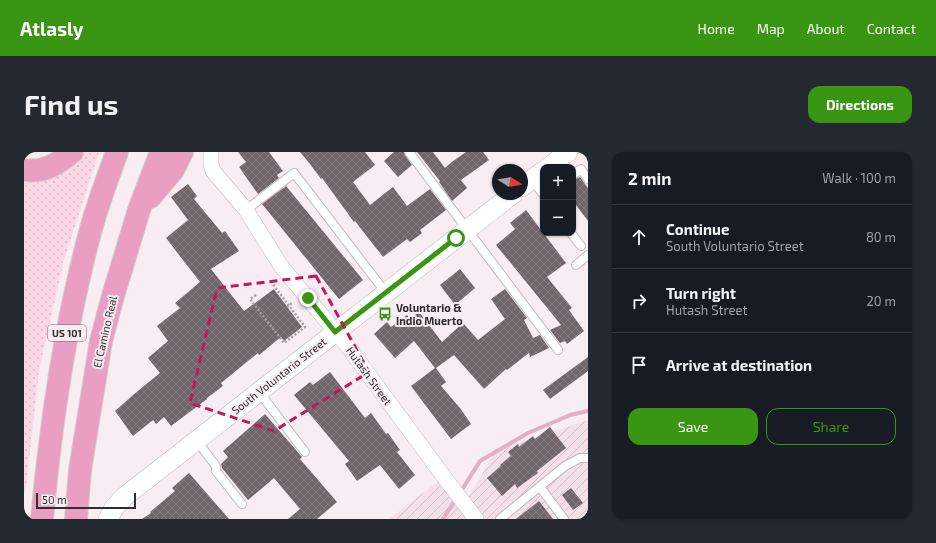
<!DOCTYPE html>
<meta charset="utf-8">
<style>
body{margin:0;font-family:"Exo 2",sans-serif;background:#242831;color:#f1f3f6}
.controls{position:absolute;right:12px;top:12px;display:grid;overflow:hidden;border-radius:8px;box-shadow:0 1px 3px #0004}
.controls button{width:36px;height:36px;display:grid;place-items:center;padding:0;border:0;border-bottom:1px solid #363941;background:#171b24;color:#f1f3f6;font:20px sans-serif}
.compass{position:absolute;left:468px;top:12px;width:36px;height:36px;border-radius:50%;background:#171b24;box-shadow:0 1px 3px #0004;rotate:101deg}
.scale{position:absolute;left:12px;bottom:10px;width:100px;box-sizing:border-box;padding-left:4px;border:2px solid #322e2f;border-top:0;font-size:11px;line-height:14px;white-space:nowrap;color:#322e2f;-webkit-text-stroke:3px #f8edf2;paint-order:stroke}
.stop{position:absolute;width:12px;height:12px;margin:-9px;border:3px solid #399613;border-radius:50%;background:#fff}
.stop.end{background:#399613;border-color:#fff;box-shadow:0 1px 4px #0008}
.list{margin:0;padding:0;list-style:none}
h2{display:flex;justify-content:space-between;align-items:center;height:52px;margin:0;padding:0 16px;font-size:17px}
h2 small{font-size:13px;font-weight:400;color:#9ea1a6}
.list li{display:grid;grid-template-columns:26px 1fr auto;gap:12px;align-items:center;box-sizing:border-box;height:64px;padding:0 16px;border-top:1px solid #363941}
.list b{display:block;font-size:15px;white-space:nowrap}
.list p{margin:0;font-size:13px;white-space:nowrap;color:#9ea1a6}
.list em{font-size:13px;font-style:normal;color:#9ea1a6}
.actions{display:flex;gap:8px;padding:12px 16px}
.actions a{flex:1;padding:9px 0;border:1px solid #399613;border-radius:12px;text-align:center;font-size:14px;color:#399613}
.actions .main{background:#399613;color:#fff}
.icon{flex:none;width:22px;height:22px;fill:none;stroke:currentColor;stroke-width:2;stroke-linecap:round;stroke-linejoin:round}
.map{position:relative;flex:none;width:564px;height:367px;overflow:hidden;border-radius:12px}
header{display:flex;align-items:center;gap:24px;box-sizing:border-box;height:56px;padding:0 20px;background:#399613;color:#fff}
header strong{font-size:19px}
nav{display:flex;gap:22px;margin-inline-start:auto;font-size:14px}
.intro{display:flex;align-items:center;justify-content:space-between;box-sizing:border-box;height:96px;padding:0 24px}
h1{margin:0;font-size:28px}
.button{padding:10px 18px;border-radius:12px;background:#399613;color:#fff;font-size:14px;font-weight:700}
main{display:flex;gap:24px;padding:0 24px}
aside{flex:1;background:#171b24;border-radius:12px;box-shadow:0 1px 3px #0004}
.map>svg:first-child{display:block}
.industrial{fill:url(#industrial-furrows)}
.grass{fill:url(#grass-dots)}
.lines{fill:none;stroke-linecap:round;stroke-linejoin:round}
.stream{stroke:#e1afc6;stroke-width:4}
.building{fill:url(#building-cross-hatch)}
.service-casing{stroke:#c3b9bd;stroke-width:10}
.minor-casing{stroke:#c3b9bd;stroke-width:16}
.tertiary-casing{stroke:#c3b9bd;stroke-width:20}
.motorway-casing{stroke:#cecdcd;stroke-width:24}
.path{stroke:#a79fa2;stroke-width:2.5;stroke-dasharray:2 2;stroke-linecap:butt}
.service{stroke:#fff;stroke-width:8}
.minor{stroke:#fff;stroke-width:15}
.tertiary{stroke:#fff;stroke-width:19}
.motorway{stroke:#e99ec2;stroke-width:22}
.route{stroke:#399613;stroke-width:5}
.marked{fill:none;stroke:#c2185b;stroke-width:3;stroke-dasharray:8 5;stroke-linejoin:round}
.labels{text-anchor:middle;stroke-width:4;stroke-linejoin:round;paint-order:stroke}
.shield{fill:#f8edf2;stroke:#6d676a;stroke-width:1}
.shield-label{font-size:10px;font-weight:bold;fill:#322e2f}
.poi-label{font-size:11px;font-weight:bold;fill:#322e2f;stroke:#f8edf2;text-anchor:start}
.street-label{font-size:11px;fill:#322e2f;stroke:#f8edf2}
</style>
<header>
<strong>Atlasly</strong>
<nav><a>Home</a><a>Map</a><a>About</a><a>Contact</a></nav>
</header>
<div class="intro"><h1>Find us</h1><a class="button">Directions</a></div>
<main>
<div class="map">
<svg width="564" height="367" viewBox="0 0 564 367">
<defs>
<pattern id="industrial-furrows" width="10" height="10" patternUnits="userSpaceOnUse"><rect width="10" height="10" fill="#f3e0e8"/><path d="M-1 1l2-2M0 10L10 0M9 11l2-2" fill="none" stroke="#d1c0c7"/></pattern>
<pattern id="grass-dots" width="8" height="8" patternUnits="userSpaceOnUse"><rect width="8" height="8" fill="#fcd7e8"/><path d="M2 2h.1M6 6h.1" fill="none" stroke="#d8b9c7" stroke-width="1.8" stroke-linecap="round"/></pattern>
<pattern id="building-cross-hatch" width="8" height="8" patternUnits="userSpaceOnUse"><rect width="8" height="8" fill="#70666a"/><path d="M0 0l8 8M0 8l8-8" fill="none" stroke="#847c80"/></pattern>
</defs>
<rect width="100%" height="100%" fill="#f8edf2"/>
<!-- industrial -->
<polygon class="industrial" points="564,268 564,367 365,367 420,325 440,352 472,299"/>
<!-- grass -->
<polygon class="grass" points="61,0 75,0 40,108 15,218 2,335 0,343 0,27 34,23 51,12"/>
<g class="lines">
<!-- stream -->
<g class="stream">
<polyline points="436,341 456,309 504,281 546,263 564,259"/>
<polyline points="419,367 432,347"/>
</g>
</g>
<!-- building -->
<g class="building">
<polygon points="214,0 245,0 259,19 253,23 255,26 234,42 215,15 222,10"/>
<polygon points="276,0 341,0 351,13 329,30 346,53 369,35 383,54 406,37 422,58 396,78 398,81 386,90 383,87 359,105 331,69 330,70 298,26 297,27 286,12"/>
<polygon points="370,0 380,0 381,3 388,13 374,25 360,9"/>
<polygon points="393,0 409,0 421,16 429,9 442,0 459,0 465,8 437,28 443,36 428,49 415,30 416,29"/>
<polygon points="556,25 564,36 564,69 549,49 549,28"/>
<polygon points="164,32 173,44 170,47 198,81 201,79 215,99 187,117 220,159 250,137 278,175 260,189 257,185 235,203 234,201 197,231 199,234 183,246 183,247 147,274 140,265 132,272 129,268 109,284 91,259 109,243 136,221 124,206 144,189 133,174 156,156 151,151 176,130 142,86 164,68 147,45"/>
<polygon points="262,34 339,128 315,147 238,52"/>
<polygon points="502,58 542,111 523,125 548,156 545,158 560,179 543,192 541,189 536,191 526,178 537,173 472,93 491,77 486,71"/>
<polygon points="436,117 451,136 431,153 416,133"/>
<polygon points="481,137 503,166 500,168 509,186 516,183 525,196 506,205 505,201 483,218 482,217 460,237 430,203 412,216 422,230 417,234 436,256 447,272 427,287 387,234 411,216 390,189 371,206 350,182 363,170 367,175 383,163 386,167 395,160 418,190 439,171 454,188 481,167 467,147"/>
<polygon points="564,205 564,219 526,247 519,238"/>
<polygon points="306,220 341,266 347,261 362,282 364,281 376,298 373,300 391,323 375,337 356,313 333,329 321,312 325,309 270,243 286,230 289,233"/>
<polygon points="241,262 278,305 276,307 313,350 293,367 264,367 276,357 250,326 224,348 198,316 197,312 204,305 199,299"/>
<polygon points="526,275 542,296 513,319 514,321 493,336 491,332 478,344 463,326 477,314 476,313 487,304 484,300 494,292 495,295 509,284 511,287"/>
<polygon points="165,321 205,367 118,367 127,361 126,360 151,339 148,336"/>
<polygon points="547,336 559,351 549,358 538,343"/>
<polygon points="515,349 529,367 492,367"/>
</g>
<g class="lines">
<!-- service casing -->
<g class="service-casing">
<g id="service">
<polyline points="385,0 534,198"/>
<polyline points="549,23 557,17 564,27"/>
<polyline points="508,28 519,42"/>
<polyline points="222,58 270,21 362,141"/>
<polyline points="547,81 557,94"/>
<polyline points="552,113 564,103"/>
<polyline points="235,240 281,300"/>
<polyline points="173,289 192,314 192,319 218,352"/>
<polyline points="516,335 540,367"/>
<polyline points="476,367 541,314 556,306 564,306"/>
</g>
</g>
<!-- minor casing -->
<g class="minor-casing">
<polyline id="minor" points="187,0 187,12 189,19 222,58 257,114 325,196 420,325 452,367"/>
</g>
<!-- tertiary casing -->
<g class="tertiary-casing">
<g id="tertiary">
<polyline points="525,15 544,0"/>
<polyline points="498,35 519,19"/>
<polyline points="84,367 90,356 100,345 489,42"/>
</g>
</g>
<!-- motorway casing -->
<g class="motorway-casing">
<g id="motorway">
<path d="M0,18C19,21 34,12 48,0"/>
<polyline points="126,45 149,18 158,0"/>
<path d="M18,367C27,269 41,172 67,77C74,51 84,25 93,0"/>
<polyline points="52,367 56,318 77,189 89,144 115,58 137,0"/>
</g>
</g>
<!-- path -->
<g class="path">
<polyline points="232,143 226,147 260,191 281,175 248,131"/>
<polyline points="263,155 268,151"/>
</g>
<!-- service -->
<use href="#service" class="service"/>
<!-- minor -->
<use href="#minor" class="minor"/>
<!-- tertiary -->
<use href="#tertiary" class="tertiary"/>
<!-- motorway -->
<use href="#motorway" class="motorway"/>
</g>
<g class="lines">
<!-- route -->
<polyline class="route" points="284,146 311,180 432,86"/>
</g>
<!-- marked area -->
<path class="marked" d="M292,124L345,220L250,279L166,251L193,136Z"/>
<!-- icons -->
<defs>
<g id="bus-bare" transform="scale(1.08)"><path d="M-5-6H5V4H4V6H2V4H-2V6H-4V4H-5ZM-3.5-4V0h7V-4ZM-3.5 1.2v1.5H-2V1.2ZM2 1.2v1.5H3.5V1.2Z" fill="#399613" stroke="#f8edf2" stroke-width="2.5" paint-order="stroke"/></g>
</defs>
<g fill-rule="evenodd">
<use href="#bus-bare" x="361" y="162"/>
</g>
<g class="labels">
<!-- shield labels -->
<rect class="shield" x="24" y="173" width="38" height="16" rx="3"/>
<g class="shield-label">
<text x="43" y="185">US 101</text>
</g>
<!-- poi labels -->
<g class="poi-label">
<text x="372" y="160">Voluntario &amp;<tspan x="372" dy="13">Indio Muerto</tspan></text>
</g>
<!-- street labels -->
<g class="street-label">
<text transform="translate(81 180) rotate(-77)" y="4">El Camino Real</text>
<text transform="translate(255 224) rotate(-38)" y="4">South Voluntario Street</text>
<text transform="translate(345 224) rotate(54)" y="4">Hutash Street</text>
</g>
</g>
</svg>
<div class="controls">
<button>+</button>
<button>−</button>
</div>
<svg class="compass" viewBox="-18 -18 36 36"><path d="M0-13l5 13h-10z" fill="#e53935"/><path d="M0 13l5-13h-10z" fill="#9ea1a6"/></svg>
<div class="scale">50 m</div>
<div class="stop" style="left:432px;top:86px"></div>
<div class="stop end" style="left:284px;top:146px"></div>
</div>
<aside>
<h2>2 min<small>Walk · 100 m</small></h2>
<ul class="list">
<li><svg class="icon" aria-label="ahead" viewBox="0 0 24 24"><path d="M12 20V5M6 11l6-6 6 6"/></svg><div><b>Continue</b><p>South Voluntario Street</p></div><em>80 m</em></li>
<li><svg class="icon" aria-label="right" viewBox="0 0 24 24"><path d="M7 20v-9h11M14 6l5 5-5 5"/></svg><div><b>Turn right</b><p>Hutash Street</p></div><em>20 m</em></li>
<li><svg class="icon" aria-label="arrive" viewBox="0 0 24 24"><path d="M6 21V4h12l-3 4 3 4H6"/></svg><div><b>Arrive at destination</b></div></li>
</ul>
<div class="actions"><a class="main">Save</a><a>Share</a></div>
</aside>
</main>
